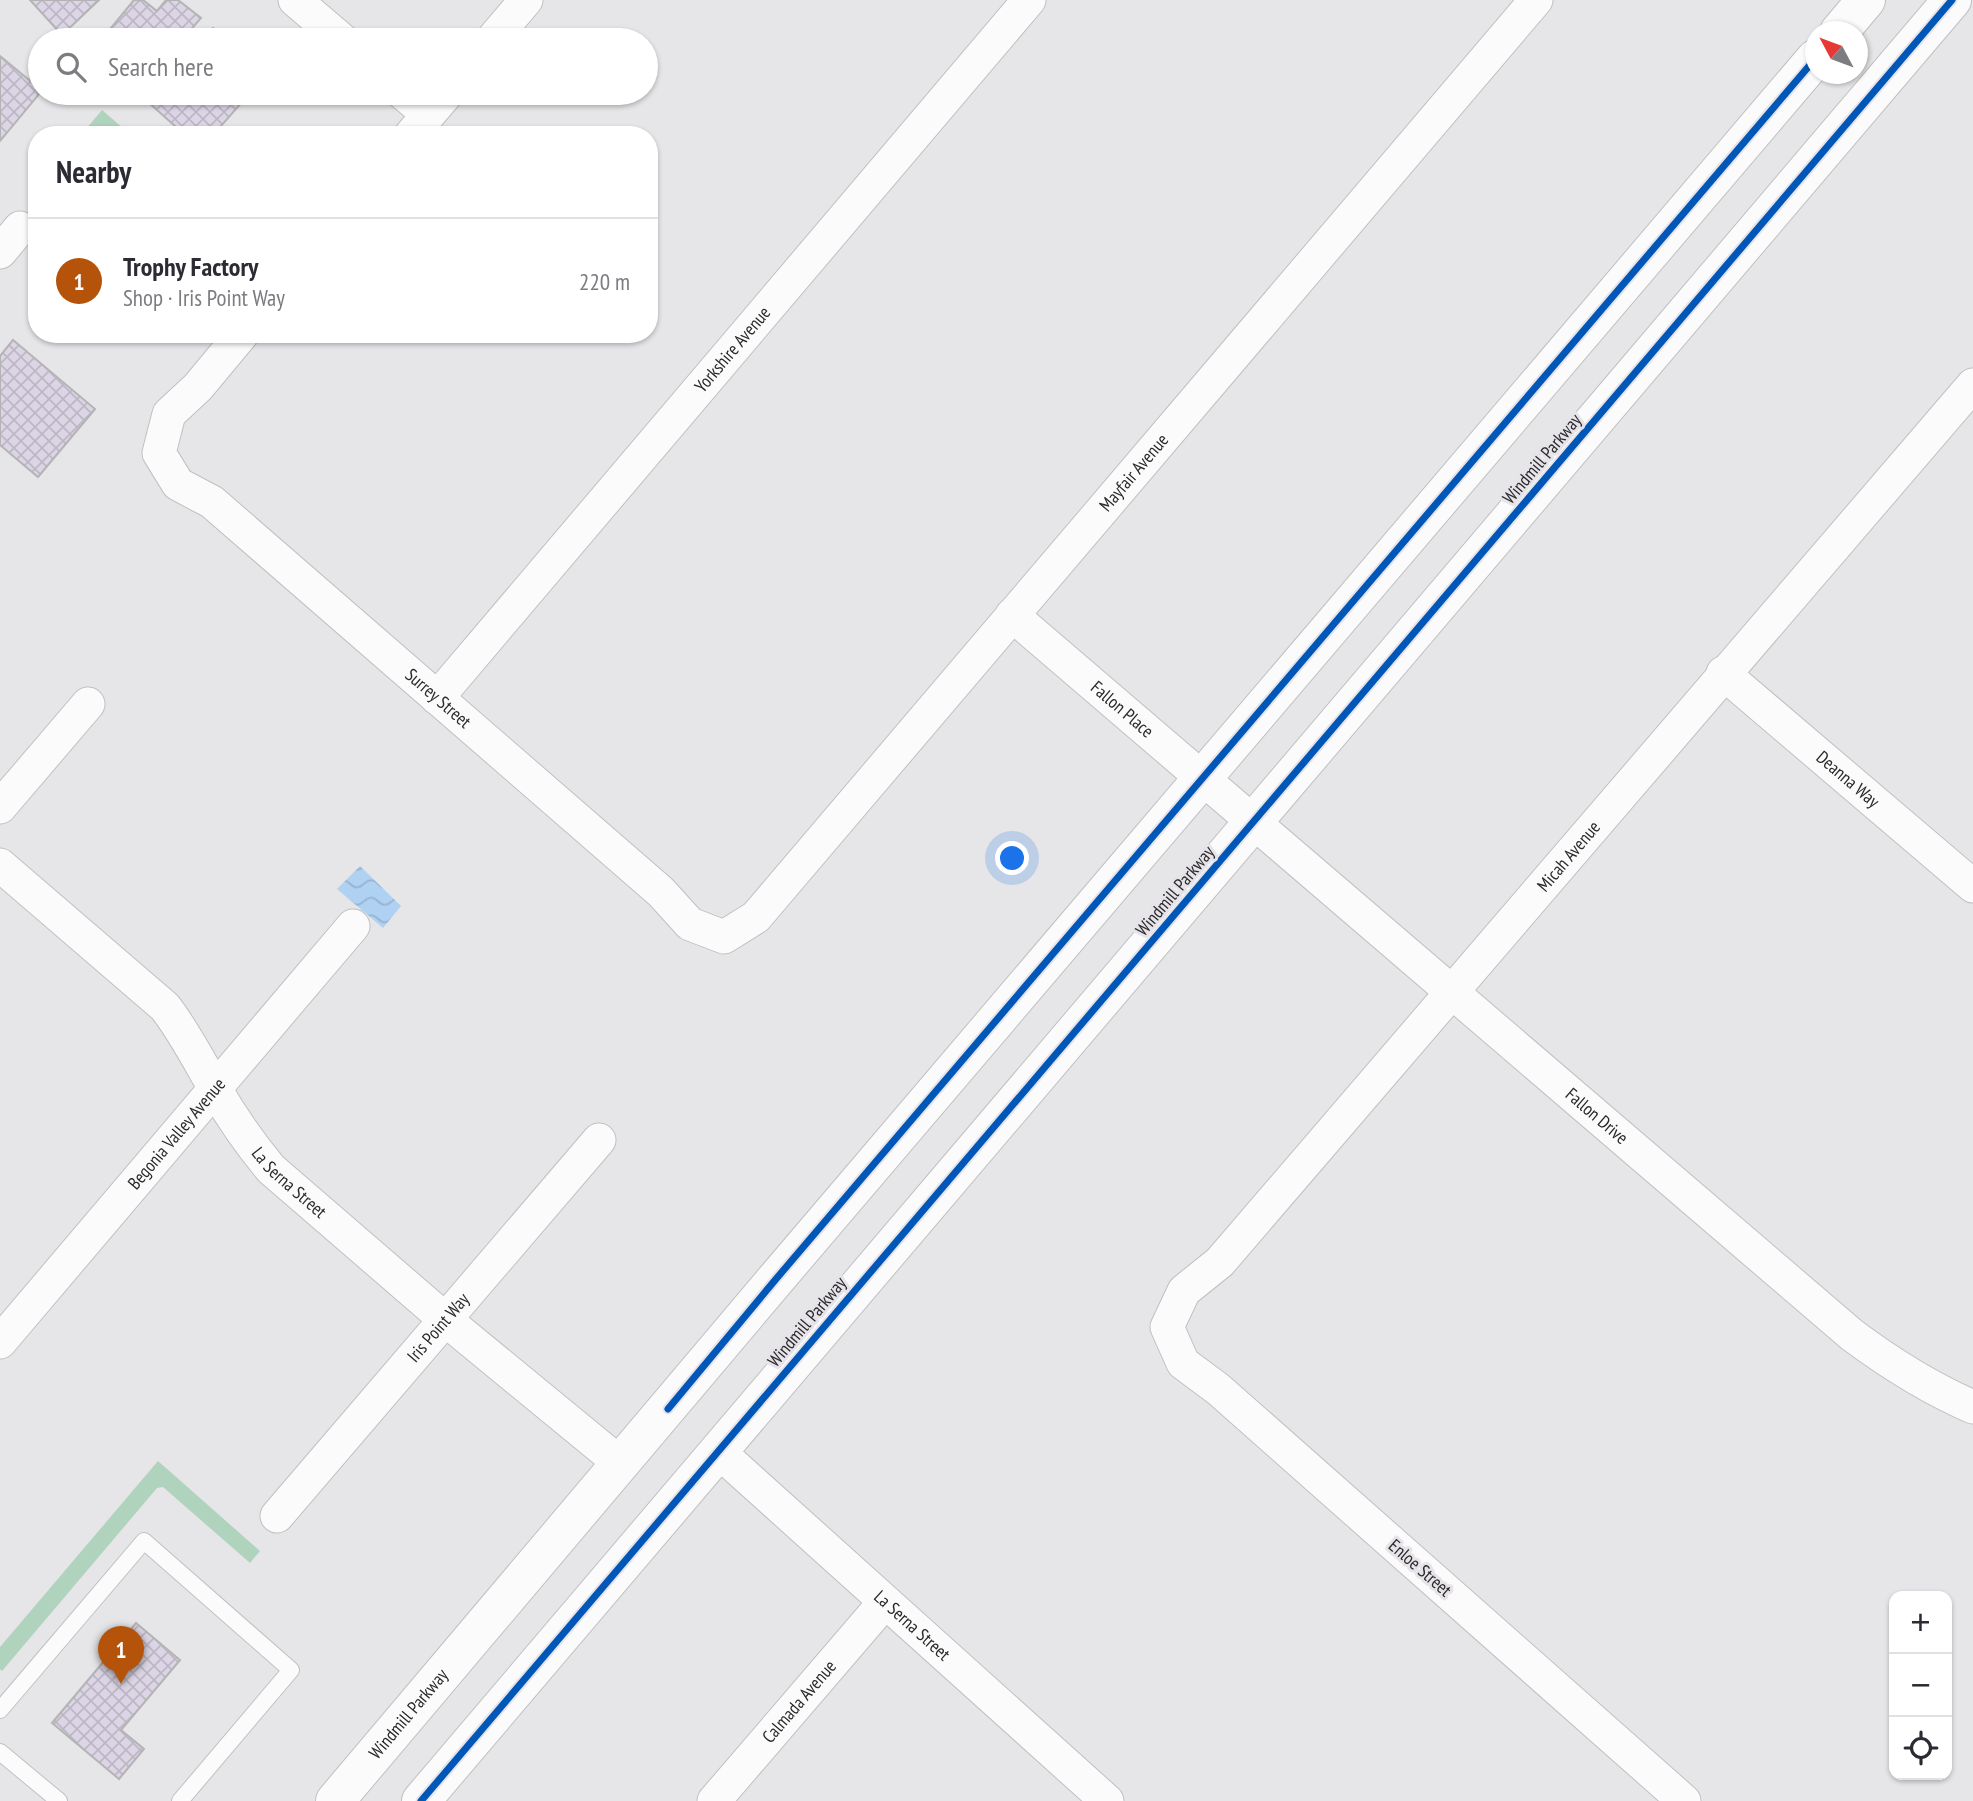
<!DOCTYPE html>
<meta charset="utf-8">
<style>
body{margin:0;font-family:"PT Sans Narrow",sans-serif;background:#f2f2f3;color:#2b2b33}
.controls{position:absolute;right:21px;bottom:21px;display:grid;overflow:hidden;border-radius:14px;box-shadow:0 2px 5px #0004}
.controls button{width:63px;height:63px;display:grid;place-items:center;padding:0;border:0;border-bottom:2px solid #e1e1e2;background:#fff;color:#2b2b33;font:35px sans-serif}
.compass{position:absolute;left:1805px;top:21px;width:63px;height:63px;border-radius:50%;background:#fff;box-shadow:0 2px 5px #0004;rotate:311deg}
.you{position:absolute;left:1013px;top:859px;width:24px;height:24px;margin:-18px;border:5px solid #fff;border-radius:50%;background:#1a73e8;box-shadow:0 0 0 10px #1a73e833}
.badge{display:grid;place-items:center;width:46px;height:46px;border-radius:50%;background:#b45309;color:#fff;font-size:23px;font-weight:700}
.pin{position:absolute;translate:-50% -58px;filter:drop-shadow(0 2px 4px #0008)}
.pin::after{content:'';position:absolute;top:37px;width:24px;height:21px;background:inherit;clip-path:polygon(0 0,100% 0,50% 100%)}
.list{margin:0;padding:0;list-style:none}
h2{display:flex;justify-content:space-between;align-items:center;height:91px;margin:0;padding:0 28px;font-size:30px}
h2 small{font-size:23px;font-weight:400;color:#7c7c81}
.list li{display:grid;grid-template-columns:46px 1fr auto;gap:21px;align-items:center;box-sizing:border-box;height:126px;padding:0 28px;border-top:2px solid #e1e1e2}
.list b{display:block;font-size:26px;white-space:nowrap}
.list p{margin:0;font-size:23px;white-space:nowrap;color:#7c7c81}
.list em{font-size:23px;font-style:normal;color:#7c7c81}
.icon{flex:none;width:38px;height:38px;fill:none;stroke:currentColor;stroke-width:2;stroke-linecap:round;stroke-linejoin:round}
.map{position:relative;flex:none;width:1973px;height:1801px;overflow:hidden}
.search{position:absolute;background:#fff;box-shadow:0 2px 5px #0004;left:28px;top:28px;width:630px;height:77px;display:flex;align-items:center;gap:18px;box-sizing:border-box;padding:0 24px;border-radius:38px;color:#7c7c81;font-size:26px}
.panel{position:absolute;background:#fff;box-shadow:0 2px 5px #0004;left:28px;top:126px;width:630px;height:217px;border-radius:28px}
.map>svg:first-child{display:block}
.green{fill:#b0d3be}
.water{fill:url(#water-waves)}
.building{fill:url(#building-cross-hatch);stroke:#b4b4b5;stroke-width:2}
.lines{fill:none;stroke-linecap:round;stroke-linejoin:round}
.lane-casing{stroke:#c0c0c2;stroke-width:18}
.street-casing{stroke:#c0c0c2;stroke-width:35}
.secondary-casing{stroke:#c0c0c2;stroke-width:40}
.lane{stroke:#fbfbfc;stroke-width:16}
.street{stroke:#fbfbfc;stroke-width:33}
.secondary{stroke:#fbfbfc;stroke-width:38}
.cycleway-casing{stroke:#e6e4e9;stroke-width:11}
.cycleway{stroke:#0057b8;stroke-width:7}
.labels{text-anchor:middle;stroke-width:6;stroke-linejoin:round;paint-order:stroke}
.street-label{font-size:18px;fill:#29282a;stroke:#e6e4e9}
</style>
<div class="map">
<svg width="1973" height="1801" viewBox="0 0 1973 1801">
<defs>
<pattern id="water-waves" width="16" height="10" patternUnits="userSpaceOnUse" patternTransform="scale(1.75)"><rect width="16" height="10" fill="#afd1f2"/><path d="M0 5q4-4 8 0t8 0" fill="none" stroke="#97b3d0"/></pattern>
<pattern id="building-cross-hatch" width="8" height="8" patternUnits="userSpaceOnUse" patternTransform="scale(1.75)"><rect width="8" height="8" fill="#dcd5e5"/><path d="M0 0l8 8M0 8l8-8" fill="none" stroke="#bdb7c5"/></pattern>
</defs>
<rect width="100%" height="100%" fill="#e6e5e8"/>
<!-- green -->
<g class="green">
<polygon points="102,110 131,135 81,135"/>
<polygon points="158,1461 260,1551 250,1563 163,1487 157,1488 2,1671 0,1669 0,1647"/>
</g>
<!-- water -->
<polygon class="water" points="360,866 401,906 383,928 337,889"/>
<!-- building -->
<g class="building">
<polygon points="30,0 99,0 62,35"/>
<polygon points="134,0 143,0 157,11 166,0 178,0 201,18 182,40 101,40"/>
<polygon points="213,28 227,40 202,40"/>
<polygon points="0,56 40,89 40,93 0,141"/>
<polygon points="156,93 235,93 244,100 213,135 185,135 148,102"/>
<polygon points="13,340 95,409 38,477 0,445 0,356"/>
<polygon points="136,1623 180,1660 121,1730 144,1749 119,1779 52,1723"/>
</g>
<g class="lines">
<!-- lane casing -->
<g class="lane-casing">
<g id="lane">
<polyline points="0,1710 144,1541 291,1670 180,1801"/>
<polyline points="0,1752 59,1801"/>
</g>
</g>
<!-- street casing -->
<g class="street-casing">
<g id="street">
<polyline points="295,0 342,40"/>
<polyline points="492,40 526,0"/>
<polyline points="403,93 428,114"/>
<polyline points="411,135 447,93"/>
<polyline points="0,252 20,228"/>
<path id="s1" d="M242,334L198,387L169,414L159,453L178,484L212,502L661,892L690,924L724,937L756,917L1536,0"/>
<path id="s2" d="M1012,615L1852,1335C1891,1364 1929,1388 1973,1407"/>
<path id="s3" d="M1723,673L1973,886"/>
<path id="s4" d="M437,698L1029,0"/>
<polyline points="0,807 88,704"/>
<path id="s5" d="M0,865L165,1007C185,1033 199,1061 216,1090C232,1118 250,1144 271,1169L447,1321L621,1464"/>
<path id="s6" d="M0,1342L353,926"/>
<path id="s7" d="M718,1451L1107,1801"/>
<path id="s8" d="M277,1516L599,1140"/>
<path id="s9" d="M714,1801L884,1603"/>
<path id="s10" d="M1684,1801L1218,1389L1183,1363L1167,1327L1184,1291L1220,1262C1473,971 1721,676 1973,385"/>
</g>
</g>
<!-- secondary casing -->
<g class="secondary-casing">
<g id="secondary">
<polyline points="1839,32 1866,0"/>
<path id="s11" d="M335,1801L776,1279L1815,59"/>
<polyline points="421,1801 1952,0"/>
</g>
</g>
<!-- lane -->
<use href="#lane" class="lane"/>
<!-- street -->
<use href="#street" class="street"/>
<!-- secondary -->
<use href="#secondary" class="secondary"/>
<!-- cycleway casing -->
<g class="cycleway-casing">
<g id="cycleway">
<polyline points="668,1409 776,1279 1815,59"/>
<polyline points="421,1801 1952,0"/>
</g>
</g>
<!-- cycleway -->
<use href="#cycleway" class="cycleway"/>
</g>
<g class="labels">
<!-- street labels -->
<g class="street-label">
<text dy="6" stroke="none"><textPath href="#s4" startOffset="457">Yorkshire Avenue</textPath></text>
<text transform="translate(1542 459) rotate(-50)" y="6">Windmill Parkway</text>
<text dy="6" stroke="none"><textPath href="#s1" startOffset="1519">Mayfair Avenue</textPath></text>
<text dy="6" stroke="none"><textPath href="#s1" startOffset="523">Surrey Street</textPath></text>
<text dy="6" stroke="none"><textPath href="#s2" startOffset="145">Fallon Place</textPath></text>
<text dy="6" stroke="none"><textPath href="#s3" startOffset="164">Deanna Way</textPath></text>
<text dy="6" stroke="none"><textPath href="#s10" startOffset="1326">Micah Avenue</textPath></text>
<text transform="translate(1175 891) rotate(-50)" y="6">Windmill Parkway</text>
<text dy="6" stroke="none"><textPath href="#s2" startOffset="770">Fallon Drive</textPath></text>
<text dy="6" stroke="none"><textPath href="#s6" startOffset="273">Begonia Valley Avenue</textPath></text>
<text dy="6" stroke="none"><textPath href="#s5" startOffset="434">La Serna Street</textPath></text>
<text transform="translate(807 1322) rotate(-50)" y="6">Windmill Parkway</text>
<text dy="6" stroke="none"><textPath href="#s8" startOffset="248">Iris Point Way</textPath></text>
<text transform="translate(1420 1568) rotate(41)" y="6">Enloe Street</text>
<text dy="6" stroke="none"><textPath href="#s7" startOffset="261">La Serna Street</textPath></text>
<text dy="6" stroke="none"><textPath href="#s9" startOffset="131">Calmada Avenue</textPath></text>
<text dy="6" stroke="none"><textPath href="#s11" startOffset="114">Windmill Parkway</textPath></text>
</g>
</g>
</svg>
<div class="controls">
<button>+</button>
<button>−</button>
<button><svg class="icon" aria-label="locate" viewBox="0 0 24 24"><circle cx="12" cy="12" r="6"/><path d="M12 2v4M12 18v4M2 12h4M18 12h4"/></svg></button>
</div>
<svg class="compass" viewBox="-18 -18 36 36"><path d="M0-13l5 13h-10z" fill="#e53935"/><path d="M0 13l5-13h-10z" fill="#7c7c81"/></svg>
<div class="you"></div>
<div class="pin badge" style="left:121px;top:1684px">1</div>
<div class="search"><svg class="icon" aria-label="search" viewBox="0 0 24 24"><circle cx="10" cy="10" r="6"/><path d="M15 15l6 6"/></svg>Search here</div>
<section class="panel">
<h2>Nearby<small></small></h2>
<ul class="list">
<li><span class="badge">1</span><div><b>Trophy Factory</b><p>Shop · Iris Point Way</p></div><em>220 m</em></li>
</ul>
</section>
</div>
